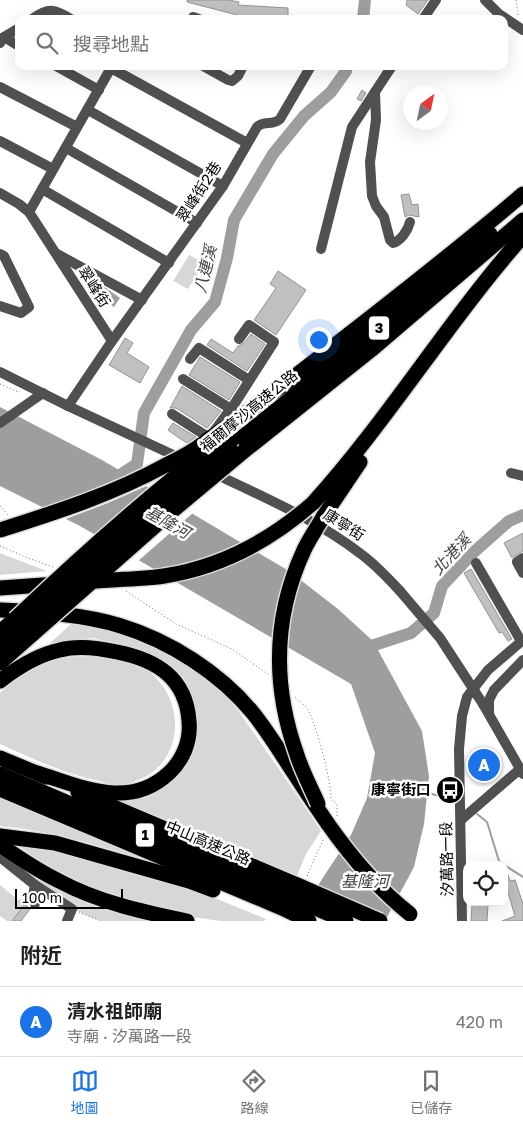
<!DOCTYPE html>
<html lang="zh-TW">
<meta charset="utf-8">
<style>
body{margin:0;font-family:"Golos Text","Noto Sans TC",sans-serif;background:#f6f6f6;color:#202124}
.controls{position:absolute;right:15px;bottom:15px;display:grid;overflow:hidden;border-radius:10px;box-shadow:0 5px 20px #0002}
.controls button{width:45px;height:45px;display:grid;place-items:center;padding:0;border:0;border-bottom:1px solid #e0e0e0;background:#fff;color:#202124;font:25px sans-serif}
.compass{position:absolute;left:403px;top:85px;width:45px;height:45px;border-radius:50%;background:#fff;box-shadow:0 5px 20px #0002;rotate:33deg}
.scale{position:absolute;left:15px;bottom:12px;width:108px;box-sizing:border-box;padding-left:5px;border:2px solid #000;border-top:0;font-size:14px;line-height:18px;white-space:nowrap;color:#000;-webkit-text-stroke:4px #fff;paint-order:stroke}
.you{position:absolute;left:318px;top:339px;width:18px;height:18px;margin:-12px;border:4px solid #fff;border-radius:50%;background:#1a73e8;box-shadow:0 0 0 8px #1a73e833}
.badge{display:grid;place-items:center;width:32px;height:32px;border-radius:50%;background:#1a73e8;color:#fff;font-size:16px;font-weight:700}
.pin{position:absolute;translate:-50% -50%;border:2px solid #fff;box-shadow:0 1px 5px #0006}
.list{margin:0;padding:0;list-style:none}
h2{display:flex;justify-content:space-between;align-items:center;height:65px;margin:0;padding:0 20px;font-size:21px}
h2 small{font-size:16px;font-weight:400;color:#757577}
.list li{display:grid;grid-template-columns:32px 1fr auto;gap:15px;align-items:center;box-sizing:border-box;height:70px;padding:0 20px;border-top:1px solid #e0e0e0}
.list b{display:block;font-size:19px;white-space:nowrap}
.list p{margin:0;font-size:16px;white-space:nowrap;color:#757577}
.list em{font-size:16px;font-style:normal;color:#757577}
.icon{flex:none;width:28px;height:28px;fill:none;stroke:currentColor;stroke-width:2;stroke-linecap:round;stroke-linejoin:round}
.map{position:relative;flex:none;width:523px;height:921px;overflow:hidden}
.search{position:absolute;background:#fff;box-shadow:0 5px 20px #0002;left:15px;right:15px;top:15px;height:55px;display:flex;align-items:center;gap:12px;box-sizing:border-box;padding:0 18px;border-radius:10px;color:#757577;font-size:19px}
.sheet{height:135px;background:#fff}
nav{display:flex;justify-content:space-around;align-items:center;box-sizing:border-box;height:70px;border-top:1px solid #e0e0e0;background:#fff;font-size:14px;color:#757577}
nav a{display:grid;justify-items:center;gap:2px}
nav .on{color:#1a73e8}
.map>svg:first-child{display:block}
.green{fill:#d7d7d7}
.water{fill:#9e9e9e}
.pier{fill:#fff}
.lines{fill:none;stroke-linecap:round;stroke-linejoin:round}
.stream{stroke:#9e9e9e;stroke-width:2}
.river{stroke:#9e9e9e;stroke-width:12}
.building{fill:#c0c0c0;stroke:#949494}
.highway-casing{stroke:#dbdbdb;stroke-width:18}
.path{stroke:#727272;stroke-width:1;stroke-dasharray:1 2.5;stroke-linecap:butt}
.minor{stroke:#505050;stroke-width:10}
.highway{stroke:#000;stroke-width:15}
.highway-bridge-casing{stroke:#dbdbdb;stroke-width:18;stroke-linecap:butt}
.minor-bridge{stroke:#505050;stroke-width:10}
.highway-bridge{stroke:#000;stroke-width:15}
.labels{text-anchor:middle;stroke-width:5;stroke-linejoin:round;paint-order:stroke}
.shield{fill:#fff;stroke:#4c4c4c;stroke-width:1}
.shield-label{font-size:14px;font-weight:bold;fill:#000}
.street-label{font-size:15px;fill:#000;stroke:#fff}
.poi-label{font-size:15px;font-weight:bold;fill:#000;stroke:#fff;text-anchor:end}
.water-label{font-size:16px;font-style:italic;fill:#3f3f3f;stroke:#fff}
</style>
<div class="map">
<svg width="523" height="921" viewBox="0 0 523 921">
<rect width="100%" height="100%" fill="#fff"/>
<!-- green -->
<g class="green">
<polygon points="189,255 204,263 188,289 173,281"/>
<polygon points="0,553 2,554 47,571 0,575"/>
<path d="M71,624C131,629 186,656 229,700C239,710 247,724 256,736C278,768 300,799 321,831L306,854L296,878L109,798L129,799L192,744L197,727L189,693L129,647L93,638L50,643Z"/>
<path d="M93,656C114,660 139,661 154,676C187,707 181,764 138,780C132,782 125,785 119,785C113,785 106,783 100,781C65,774 33,759 0,744V693C9,685 18,677 28,670C47,657 71,657 93,656Z"/>
<path d="M0,797L143,859C96,845 50,830 0,826Z"/>
<path d="M14,843L43,847L198,891L266,919L264,921C251,921 236,921 222,921C175,916 103,899 62,875C45,865 30,854 14,843Z"/>
<path d="M0,857L60,882L187,921H101C63,908 32,880 0,857Z"/>
<polygon points="0,885 18,900 33,891 35,904 25,904 12,921 7,921 0,916"/>
</g>
<!-- water -->
<g class="water">
<circle cx="93" cy="285" r="5.5"/>
<polygon points="102,285 120,298 114,307 96,294"/>
<polygon points="0,407 102,460 289,571 338,609 373,641 422,731 429,776 424,824 414,867 385,921 309,899 351,835 367,798 375,753 351,684 80,526 0,486"/>
</g>
<!-- pier -->
<g class="pier">
<polygon points="132,476 149,485 108,503 63,520 45,511"/>
<polygon points="162,493 194,512 137,562 103,542"/>
</g>
<g class="lines">
<!-- stream -->
<g class="stream">
<polyline points="426,792 454,801"/>
<polyline points="477,814 487,822 499,861 504,865"/>
<polyline points="504,865 523,877"/>
</g>
<!-- river -->
<g class="river">
<polyline points="363,19 365,0"/>
<polyline points="109,482 137,464 144,413 191,330 215,302 227,258 234,220 273,154 304,116 331,92 346,71 347,66"/>
<polyline points="362,649 411,633 434,613 442,586 475,551 509,521 523,515"/>
</g>
</g>
<!-- building -->
<g class="building">
<polygon points="187,0 229,0 239,2 238,5 288,8 288,19 245,19 245,17 187,2"/>
<polygon points="407,0 428,0 418,14 406,5"/>
<polygon points="362,90 366,93 361,101 357,99"/>
<polygon points="409,194 412,205 418,204 419,217 409,215 405,217 401,195"/>
<polygon points="278,271 306,290 276,335 254,320 276,288 270,284"/>
<polygon points="251,334 265,344 247,371 207,345 211,339 233,353 238,346 244,343"/>
<polygon points="125,338 133,343 127,353 149,367 140,383 109,365"/>
<polygon points="200,357 240,382 229,400 189,375"/>
<polygon points="182,386 221,411 207,428 176,408 170,408"/>
<polygon points="173,423 196,437 187,443 179,438 168,430"/>
<polygon points="523,533 523,551 512,558 504,543"/>
<polygon points="471,569 512,639 508,641 502,632 499,633 464,573"/>
<polygon points="505,867 510,881 515,880 523,904 523,921 502,921 515,916 507,889 504,890"/>
<polygon points="25,904 30,909 21,921 12,921"/>
<polygon points="472,905 488,905 487,921 471,921"/>
</g>
<g class="lines">
<!-- highway casing -->
<g class="highway-casing">
<g id="highway">
<path d="M207,440C256,407 302,371 348,335C407,289 466,243 523,194"/>
<polyline points="230,447 404,308 490,234"/>
<polyline points="244,451 371,350 523,220"/>
<path d="M313,503C389,419 448,321 523,236"/>
<polyline points="323,517 360,462"/>
<polyline points="0,588 57,584"/>
<path d="M0,610C40,612 82,614 121,626C170,641 220,673 253,713C269,733 282,755 296,776C306,792 317,808 328,824"/>
<polyline points="0,632 15,619"/>
<polyline points="0,649 25,627"/>
<polyline points="0,663 34,633"/>
<path d="M0,681C18,667 37,655 60,650C78,645 99,648 117,652C157,660 186,678 189,721C191,741 183,760 169,773C154,787 135,794 114,793C88,792 61,780 37,773"/>
<polyline points="0,758 46,777"/>
<polyline points="0,774 289,897"/>
<polyline points="0,789 282,908"/>
<polyline points="78,792 297,885"/>
<polyline points="0,836 55,843 189,881 213,890"/>
<path d="M0,845C19,858 38,871 59,881C98,902 143,912 187,921"/>
</g>
</g>
<!-- path -->
<g class="path">
<polyline points="516,0 518,15"/>
<polyline points="0,384 16,391 20,392"/>
<polyline points="0,506 8,515"/>
<polyline points="0,546 28,558 53,567"/>
<polyline points="126,591 176,624 232,649 269,675"/>
<path d="M295,697C301,702 307,707 310,714C318,732 331,780 331,799L337,804V816"/>
<polyline points="307,876 324,838"/>
<polyline points="79,912 101,921"/>
</g>
<!-- minor -->
<g class="minor">
<polyline points="485,0 499,14 523,30"/>
<path d="M32,19C49,7 53,9 71,19"/>
<polyline points="192,19 193,17 199,19"/>
<polyline points="423,19 436,0"/>
<polyline points="4,37 19,46"/>
<polyline points="0,43 4,37 19,28"/>
<polyline points="56,66 99,90"/>
<polyline points="203,66 228,80 232,81 238,76 243,66"/>
<polyline points="111,68 247,143"/>
<polyline points="0,87 77,127"/>
<path d="M375,92L376,120L370,162L372,196L376,206L384,217L390,240L393,243C401,241 408,230 410,222"/>
<polyline points="88,110 223,186"/>
<polyline points="0,141 53,169"/>
<polyline points="66,148 197,223"/>
<polyline points="42,189 169,263"/>
<polyline points="0,193 19,204 29,212 112,341 68,406"/>
<polyline points="29,212 112,66"/>
<polyline points="321,249 352,127 392,66"/>
<polyline points="0,254 4,256 29,307 21,313 0,306"/>
<polyline points="57,254 142,300"/>
<path d="M112,341L223,186L257,127C264,120 273,126 280,119L311,66"/>
<polyline points="190,359 199,348 249,380"/>
<polyline points="0,372 68,406 184,460"/>
<polyline points="183,379 231,409"/>
<polyline points="172,414 208,437"/>
<polyline points="0,423 43,393"/>
<polyline points="215,430 235,403 274,342 249,325 239,339"/>
<path d="M211,472C262,496 317,520 361,554C376,565 388,578 400,591"/>
<polyline points="511,473 523,476"/>
<polyline points="523,558 517,562 523,573"/>
<polyline points="476,563 521,641"/>
<polyline points="483,704 523,774"/>
<polyline points="489,713 489,700 494,690 523,660"/>
<polyline points="462,819 520,769"/>
<polyline points="0,857 35,885 72,909 67,921"/>
<polyline points="35,885 33,896 35,904"/>
<polyline points="462,921 459,749 462,716 467,697 488,670 523,640"/>
</g>
<!-- highway -->
<use href="#highway" class="highway"/>
<!-- highway-bridge casing -->
<g class="highway-bridge-casing">
<g id="highway-bridge">
<path d="M0,530C57,512 113,494 166,465C178,459 191,453 202,444"/>
<path d="M57,584C81,582 105,580 130,579C141,578 153,578 164,576C221,567 270,541 313,503"/>
<path d="M15,619C81,556 150,494 223,439"/>
<polyline points="25,627 127,534 230,447"/>
<polyline points="34,633 171,512 244,451"/>
<path d="M318,804C311,788 302,771 297,755C272,685 273,617 304,550C309,539 317,528 323,517"/>
<path d="M328,824C352,858 377,888 410,914"/>
<polyline points="297,885 380,921"/>
<polyline points="289,897 346,921"/>
<polyline points="282,908 309,921"/>
</g>
</g>
<!-- minor-bridge -->
<polyline class="minor-bridge" points="400,591 440,638 483,704"/>
<!-- highway-bridge -->
<use href="#highway-bridge" class="highway-bridge"/>
</g>
<!-- icons -->
<defs>
<g id="bus-disc" transform="scale(1.4375)"><circle r="9.5" fill="#000" stroke="#fff"/><path d="M-5-6H5V4H4V6H2V4H-2V6H-4V4H-5ZM-3.5-4V0h7V-4ZM-3.5 1.2v1.5H-2V1.2ZM2 1.2v1.5H3.5V1.2Z" fill="#fff"/></g>
</defs>
<g fill-rule="evenodd">
<use href="#bus-disc" x="450" y="790"/>
</g>
<g class="labels">
<!-- shield labels -->
<g class="shield">
<rect x="369" y="316.5" width="20" height="23" rx="4"/>
<rect x="136" y="823.5" width="18" height="23" rx="4"/>
</g>
<g class="shield-label">
<text x="379" y="333">3</text>
<text x="145" y="840">1</text>
</g>
<!-- street labels -->
<g class="street-label">
<text transform="translate(199 192) rotate(-57)" y="5">翠峰街2巷</text>
<text transform="translate(94 287) rotate(57)" y="5">翠峰街</text>
<text transform="translate(249 411) rotate(-39)" y="5">福爾摩沙高速公路</text>
<text transform="translate(344 525) rotate(32)" y="5">康寧街</text>
<text transform="translate(208 843) rotate(23)" y="5">中山高速公路</text>
<text transform="translate(447 859) rotate(-91)" y="5">汐萬路一段</text>
</g>
<!-- poi labels -->
<g class="poi-label">
<text x="431" y="795">康寧街口</text>
</g>
<!-- water labels -->
<g class="water-label">
<text transform="translate(205 269) rotate(-76)" y="6">八連溪</text>
<text transform="translate(168 522) rotate(29)" y="6">基隆河</text>
<text transform="translate(451 554) rotate(-47)" y="6">北港溪</text>
<text x="365" y="887">基隆河</text>
</g>
</g>
</svg>
<div class="controls">
<button><svg class="icon" aria-label="locate" viewBox="0 0 24 24"><circle cx="12" cy="12" r="6"/><path d="M12 2v4M12 18v4M2 12h4M18 12h4"/></svg></button>
</div>
<svg class="compass" viewBox="-18 -18 36 36"><path d="M0-13l5 13h-10z" fill="#e53935"/><path d="M0 13l5-13h-10z" fill="#757577"/></svg>
<div class="scale">100 m</div>
<div class="you"></div>
<div class="pin badge" style="left:484px;top:765px">A</div>
<div class="search"><svg class="icon" aria-label="search" viewBox="0 0 24 24"><circle cx="10" cy="10" r="6"/><path d="M15 15l6 6"/></svg>搜尋地點</div>
</div>
<section class="sheet">
<h2>附近<small></small></h2>
<ul class="list">
<li><span class="badge">A</span><div><b>清水祖師廟</b><p>寺廟 · 汐萬路一段</p></div><em>420 m</em></li>
</ul>
</section>
<nav>
<a class="on"><svg class="icon" aria-label="map" viewBox="0 0 24 24"><path d="M3 6l6-2 6 2 6-2v14l-6 2-6-2-6 2zM9 4v14M15 6v14"/></svg>地圖</a>
<a><svg class="icon" aria-label="directions" viewBox="0 0 24 24"><path d="M12 3l9 9-9 9-9-9zM9 14v-3h6M13 9l2 2-2 2"/></svg>路線</a>
<a><svg class="icon" aria-label="saved" viewBox="0 0 24 24"><path d="M7 4h10v16l-5-4-5 4z"/></svg>已儲存</a>
</nav>
